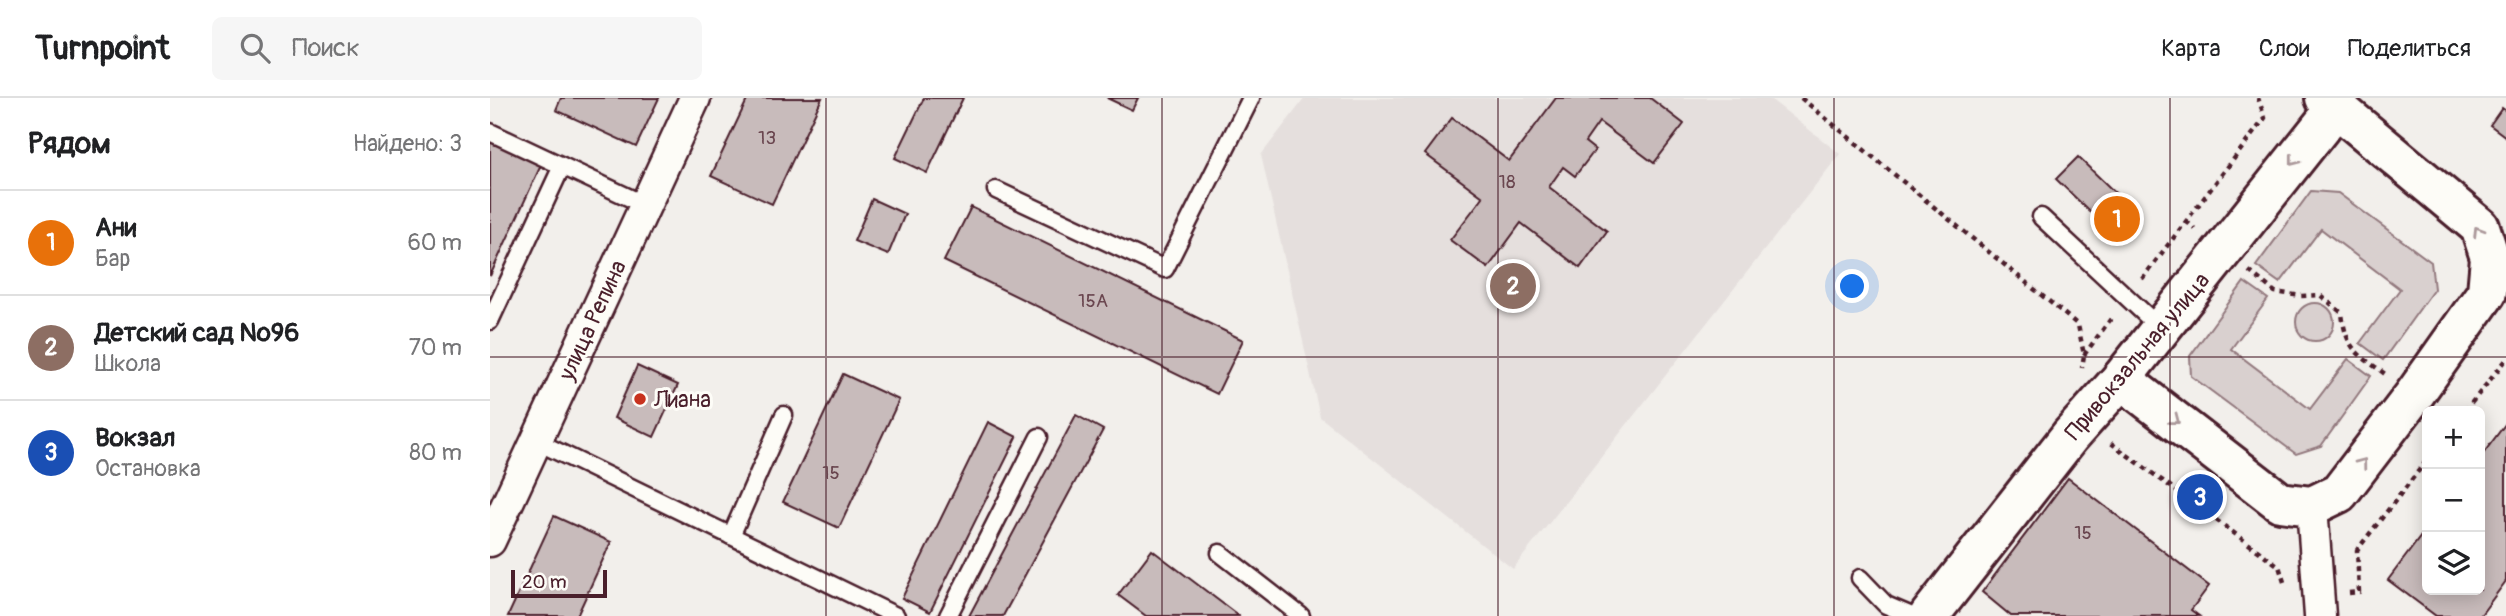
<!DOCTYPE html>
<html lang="ru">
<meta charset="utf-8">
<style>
body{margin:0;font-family:Pangolin,sans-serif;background:#f6f6f6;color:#202124}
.controls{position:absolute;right:21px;bottom:21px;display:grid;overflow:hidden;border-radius:10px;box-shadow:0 4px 18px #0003}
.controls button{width:63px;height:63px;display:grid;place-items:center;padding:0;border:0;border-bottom:2px solid #e0e0e0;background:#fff;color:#202124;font:35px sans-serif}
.scale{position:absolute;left:21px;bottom:18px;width:96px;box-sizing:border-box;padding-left:7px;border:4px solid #4a1f2b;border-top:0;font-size:19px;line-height:24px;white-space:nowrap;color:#4a1f2b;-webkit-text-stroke:5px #fdfcf7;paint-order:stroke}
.you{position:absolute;left:1363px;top:189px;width:24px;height:24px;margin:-18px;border:5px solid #fff;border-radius:50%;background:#1a73e8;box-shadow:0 0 0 10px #1a73e833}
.badge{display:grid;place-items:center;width:46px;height:46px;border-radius:50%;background:#0f766e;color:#fff;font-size:23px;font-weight:700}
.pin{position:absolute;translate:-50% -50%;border:4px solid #fff;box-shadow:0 2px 7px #0006}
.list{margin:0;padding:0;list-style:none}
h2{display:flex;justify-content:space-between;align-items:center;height:91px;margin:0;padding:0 28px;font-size:30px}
h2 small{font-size:23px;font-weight:400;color:#757577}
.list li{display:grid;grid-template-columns:46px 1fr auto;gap:21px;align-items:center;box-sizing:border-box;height:105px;padding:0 28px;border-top:2px solid #e0e0e0}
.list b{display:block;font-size:26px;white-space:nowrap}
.list p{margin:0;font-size:23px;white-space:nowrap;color:#757577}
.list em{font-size:23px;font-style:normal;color:#757577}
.icon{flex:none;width:38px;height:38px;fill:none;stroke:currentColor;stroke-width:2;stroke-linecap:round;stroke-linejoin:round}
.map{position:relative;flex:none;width:2016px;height:518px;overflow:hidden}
header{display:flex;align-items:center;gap:42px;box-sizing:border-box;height:98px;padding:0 35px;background:#fff;border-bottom:2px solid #e0e0e0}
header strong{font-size:33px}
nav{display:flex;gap:38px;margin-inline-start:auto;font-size:24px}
.search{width:490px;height:63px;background:#f6f6f6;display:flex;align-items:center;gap:18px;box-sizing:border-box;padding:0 24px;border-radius:10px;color:#757577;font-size:26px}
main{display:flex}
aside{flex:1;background:#fff}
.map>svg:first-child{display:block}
.built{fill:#e5dfdd}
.green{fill:#d9d0cf;stroke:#92787d;stroke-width:2}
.building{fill:#c8bbbb;stroke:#4a1f2b;stroke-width:2}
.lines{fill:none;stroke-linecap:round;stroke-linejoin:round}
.lane-casing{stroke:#4a1f2b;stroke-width:21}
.street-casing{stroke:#4a1f2b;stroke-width:35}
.secondary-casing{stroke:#4a1f2b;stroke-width:44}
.path{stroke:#4a1f2b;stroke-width:4.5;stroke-dasharray:5 5;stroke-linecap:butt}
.lane{stroke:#fdfcf7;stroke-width:16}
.street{stroke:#fdfcf7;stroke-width:30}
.secondary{stroke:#fdfcf7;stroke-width:38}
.oneway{stroke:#ac999b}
.grid{fill:none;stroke:#4a1f2b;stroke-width:2;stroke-opacity:0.55}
.poi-dot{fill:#c8321e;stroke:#fdfcf7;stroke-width:2.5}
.labels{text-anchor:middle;stroke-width:6;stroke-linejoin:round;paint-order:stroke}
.number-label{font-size:19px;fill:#6a464f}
.street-label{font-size:23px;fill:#4a1f2b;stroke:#fdfcf7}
.poi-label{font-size:23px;fill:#4a1f2b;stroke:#fdfcf7;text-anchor:start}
</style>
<header>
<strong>Turnpoint</strong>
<div class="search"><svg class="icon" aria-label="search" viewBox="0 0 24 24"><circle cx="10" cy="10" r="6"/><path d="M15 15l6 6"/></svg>Поиск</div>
<nav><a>Карта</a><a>Слои</a><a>Поделиться</a></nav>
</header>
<main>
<aside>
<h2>Рядом<small>Найдено: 3</small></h2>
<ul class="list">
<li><span class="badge" style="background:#e8710a">1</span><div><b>Ани</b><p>Бар</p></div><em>60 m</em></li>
<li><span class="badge" style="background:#8d6e63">2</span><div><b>Детский сад №96</b><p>Школа</p></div><em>70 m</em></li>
<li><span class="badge" style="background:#1a4fb4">3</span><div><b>Вокзал</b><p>Остановка</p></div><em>80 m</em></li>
</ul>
</aside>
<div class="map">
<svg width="2016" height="518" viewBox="0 0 2016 518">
<rect width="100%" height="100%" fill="#f2efeb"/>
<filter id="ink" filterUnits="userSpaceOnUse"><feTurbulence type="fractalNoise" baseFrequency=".0143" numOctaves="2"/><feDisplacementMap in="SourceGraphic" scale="14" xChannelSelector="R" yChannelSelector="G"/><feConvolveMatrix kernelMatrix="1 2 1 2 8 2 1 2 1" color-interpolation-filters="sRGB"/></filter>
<g filter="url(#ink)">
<!-- built -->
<polygon class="built" points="815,0 1279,0 1350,56 1023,471 830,319 771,57"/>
<!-- green -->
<g class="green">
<polygon points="1821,93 1848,95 1941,164 1944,191 1893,262 1870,245 1910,191 1831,131 1790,185 1766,168"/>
<polygon points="1754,184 1778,201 1741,251 1820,311 1858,261 1881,278 1831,348 1806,356 1701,278 1700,258"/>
<circle cx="1825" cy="224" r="19"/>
</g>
<!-- building -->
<g class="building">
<polygon points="71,0 169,0 146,49 66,12"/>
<polygon points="258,0 332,0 282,106 221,78"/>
<polygon points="434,0 473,0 437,75 405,60"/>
<polygon points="617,0 648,0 642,12"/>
<polygon points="1066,0 1160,0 1194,26 1164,65 1109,24 1095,44 1105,52 1085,78 1073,69 1059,89 1117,133 1090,170 1031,125 998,170 960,142 993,99 935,56 962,20 1019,63"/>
<polygon points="2012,10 2016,13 2016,39 2000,27"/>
<polygon points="2,42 52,65 0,178 0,46"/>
<polygon points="1588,59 1641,110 1619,132 1566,81"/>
<polygon points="382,101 415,116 398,157 364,143"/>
<polygon points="481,109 753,242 727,296 454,163"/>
<polygon points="147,268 188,287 164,339 124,320"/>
<polygon points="353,276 409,302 349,430 293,404"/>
<polygon points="586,317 613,332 513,518 479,518"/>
<polygon points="498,324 527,339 440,514 412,500"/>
<polygon points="2016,325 2016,483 1990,518 1946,518 1898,482 1937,430 1937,492 1990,492 1990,360"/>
<polygon points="1578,380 1719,488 1701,512 1709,518 1521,518 1492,494"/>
<polygon points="64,418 121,444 87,518 18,518"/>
<polygon points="662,452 749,518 656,518 628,497"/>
</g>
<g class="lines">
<!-- lane casing -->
<g class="lane-casing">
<g id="lane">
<polyline points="0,34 155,107"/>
<polyline points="506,92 675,171 761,0"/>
<polyline points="1551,119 1671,231"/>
<polyline points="0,223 72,68"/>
<polyline points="46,343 406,518"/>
<polyline points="241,438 294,317"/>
<polyline points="730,455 811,518"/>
<polyline points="1370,480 1396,507 1422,518"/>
<polyline points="458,518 549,339"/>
</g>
</g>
<!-- street casing -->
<g class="street-casing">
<g id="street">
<polyline points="1822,408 1830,518"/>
<polyline points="0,443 205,0"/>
</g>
</g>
<!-- secondary casing -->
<g class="secondary-casing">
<g id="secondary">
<polyline points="1631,281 1790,404 1822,408 1849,395 1924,297 1997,194 2000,160 1990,129 1835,0"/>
<polyline points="1439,518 1580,338 1631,281 1846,10 1848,0"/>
</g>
</g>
<!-- path -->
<g class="path">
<polyline points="1311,0 1588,227 1594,257 1592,270"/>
<polyline points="1696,123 1705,131"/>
<path d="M1759,173L1785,194L1811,198L1830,197L1852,215C1856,252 1867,255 1895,276"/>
<polyline points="1652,181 1775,20 1768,0"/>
<polyline points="1594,257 1623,218"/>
<polyline points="1975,313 2016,262"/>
<polyline points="1621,345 1789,468 1794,484"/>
<polyline points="1859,495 1869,494 1867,452 1937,362"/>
</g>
<!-- lane -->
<use href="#lane" class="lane"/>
<!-- street -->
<use href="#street" class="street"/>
<!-- secondary -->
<use href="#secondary" class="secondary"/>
</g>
<!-- one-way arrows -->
<defs><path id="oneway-chevron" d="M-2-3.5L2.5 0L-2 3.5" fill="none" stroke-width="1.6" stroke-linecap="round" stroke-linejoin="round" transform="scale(1.75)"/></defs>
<g class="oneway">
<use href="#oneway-chevron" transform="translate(1804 63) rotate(128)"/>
<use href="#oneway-chevron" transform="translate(1988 133) rotate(-122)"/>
<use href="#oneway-chevron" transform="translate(1685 322) rotate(38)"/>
<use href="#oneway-chevron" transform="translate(1872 365) rotate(-53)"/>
</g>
</g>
<!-- grid -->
<path class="grid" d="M336,0V518M672,0V518M1008,0V518M1344,0V518M1680,0V518M0,259H2016"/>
<!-- markers -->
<circle class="poi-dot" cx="150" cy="301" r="7"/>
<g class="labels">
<!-- number labels -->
<g class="number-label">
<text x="277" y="46">13</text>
<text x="1017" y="90">18</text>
<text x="603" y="209">15А</text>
<text x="341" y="381">15</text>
<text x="1593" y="441">15</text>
</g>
<!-- street labels -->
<g class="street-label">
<text transform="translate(102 222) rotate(-65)" y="8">улица Репина</text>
<text transform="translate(1647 258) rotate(-50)" y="8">Привокзальная улица</text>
</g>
<!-- poi labels -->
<g class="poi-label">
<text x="164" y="309">Лиана</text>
</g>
</g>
</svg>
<div class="controls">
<button>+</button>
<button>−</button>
<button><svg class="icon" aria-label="layers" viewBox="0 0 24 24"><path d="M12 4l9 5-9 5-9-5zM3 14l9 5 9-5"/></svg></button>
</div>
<div class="scale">20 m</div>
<div class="you"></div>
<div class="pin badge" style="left:1627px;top:121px;background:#e8710a">1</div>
<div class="pin badge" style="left:1023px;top:188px;background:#8d6e63">2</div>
<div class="pin badge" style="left:1710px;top:399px;background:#1a4fb4">3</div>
</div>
</main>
